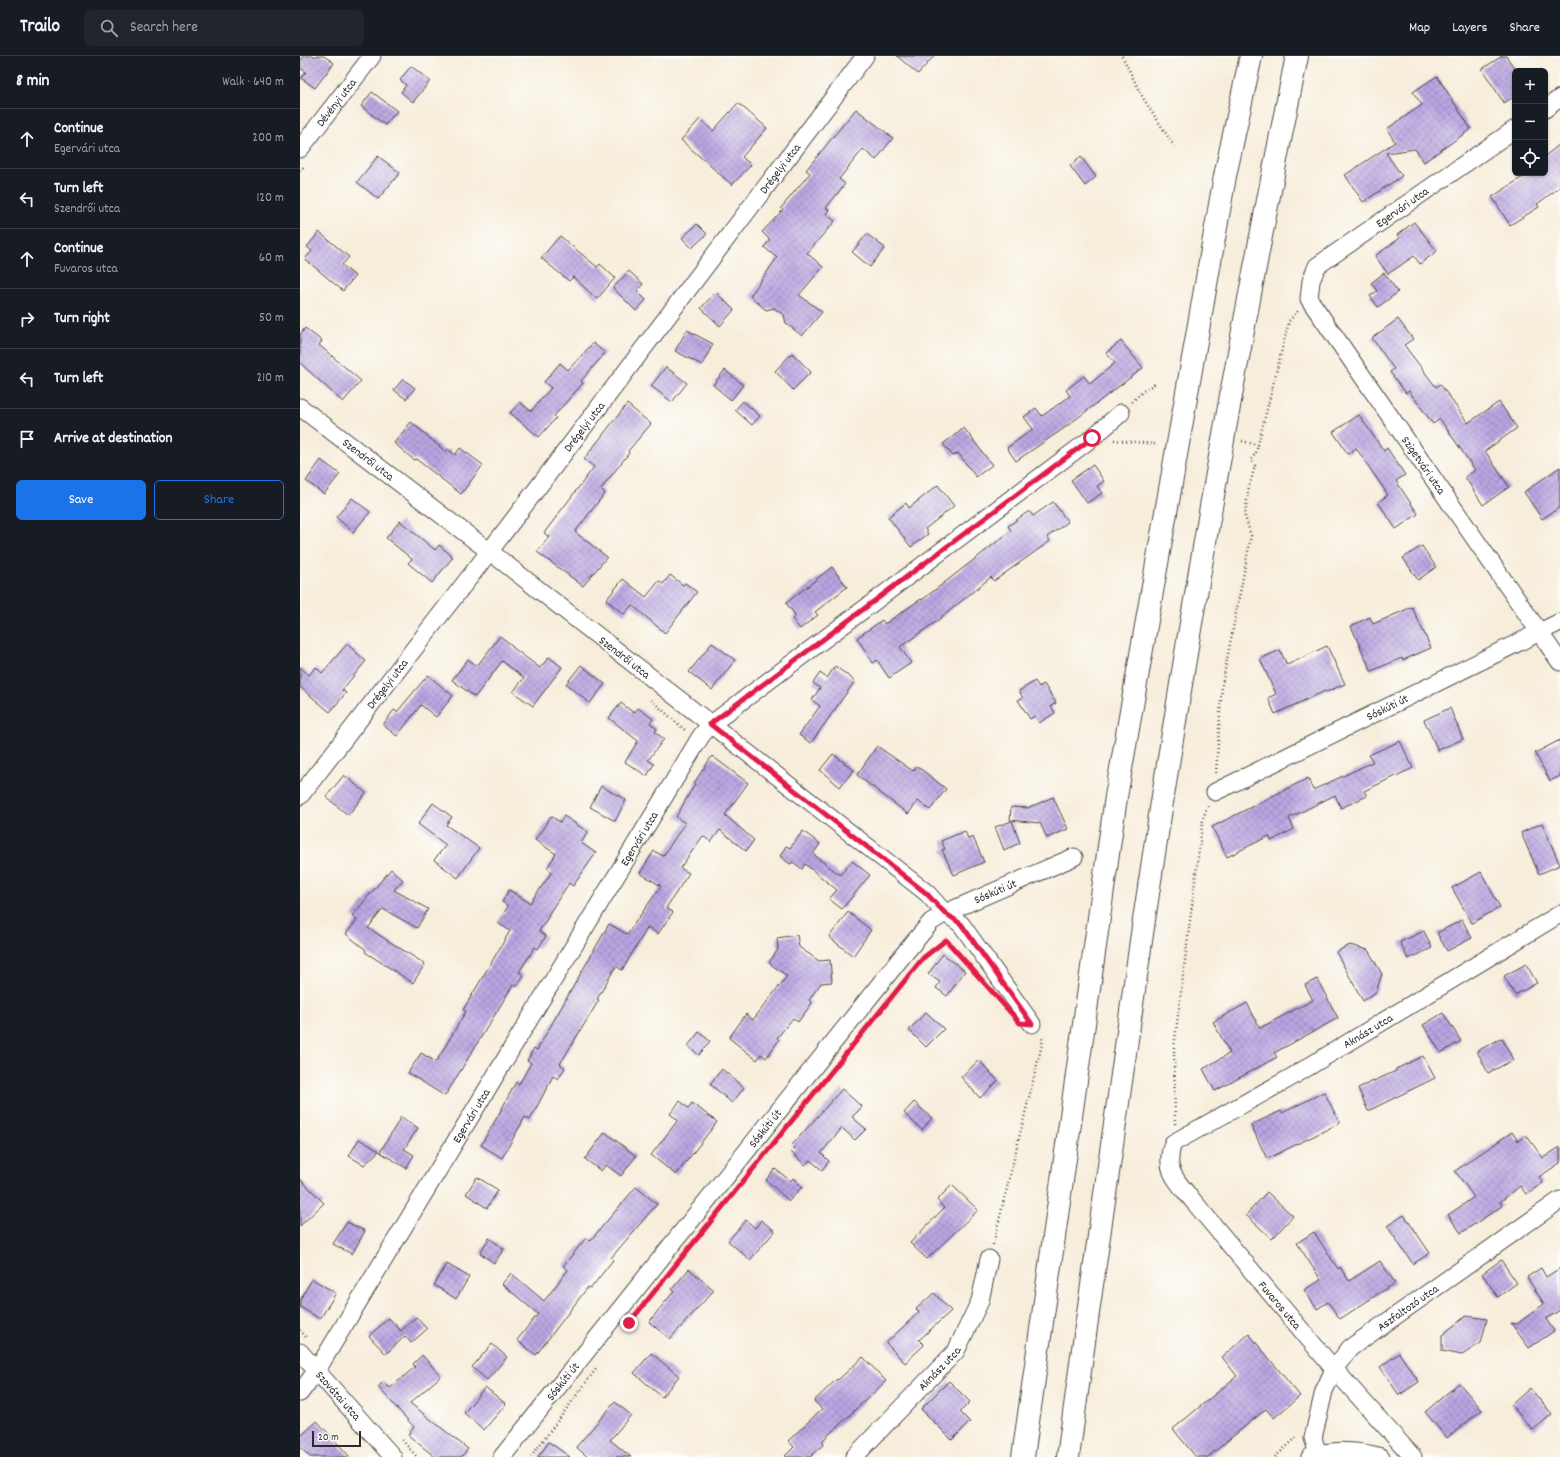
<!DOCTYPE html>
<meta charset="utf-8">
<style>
body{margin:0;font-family:Dekko,sans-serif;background:#20242c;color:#f1f3f6}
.controls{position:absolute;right:12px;top:12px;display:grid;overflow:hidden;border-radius:6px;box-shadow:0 1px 3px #0004}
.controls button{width:36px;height:36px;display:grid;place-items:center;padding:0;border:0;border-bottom:1px solid #363941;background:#171b24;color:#f1f3f6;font:20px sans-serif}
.scale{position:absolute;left:12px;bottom:10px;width:49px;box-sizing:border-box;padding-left:4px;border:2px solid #2b2b2b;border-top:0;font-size:11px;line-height:14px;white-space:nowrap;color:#2b2b2b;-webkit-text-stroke:3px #fdfcf7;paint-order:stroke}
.stop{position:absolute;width:12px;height:12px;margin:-9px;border:3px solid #e11d48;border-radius:50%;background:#fff}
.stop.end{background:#e11d48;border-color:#fff;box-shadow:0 1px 4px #0008}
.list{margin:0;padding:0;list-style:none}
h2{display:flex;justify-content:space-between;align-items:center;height:52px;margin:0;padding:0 16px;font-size:17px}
h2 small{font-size:13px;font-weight:400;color:#9ea1a6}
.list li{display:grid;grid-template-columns:26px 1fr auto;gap:12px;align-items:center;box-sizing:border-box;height:60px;padding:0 16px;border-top:1px solid #363941}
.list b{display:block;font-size:15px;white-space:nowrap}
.list p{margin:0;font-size:13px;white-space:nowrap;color:#9ea1a6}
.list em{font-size:13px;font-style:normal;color:#9ea1a6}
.actions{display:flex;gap:8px;padding:12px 16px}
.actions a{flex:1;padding:9px 0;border:1px solid #1a73e8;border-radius:6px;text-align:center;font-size:14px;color:#1a73e8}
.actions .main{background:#1a73e8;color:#fff}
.icon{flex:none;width:22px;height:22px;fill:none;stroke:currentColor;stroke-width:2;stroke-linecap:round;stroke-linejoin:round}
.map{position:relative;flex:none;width:1260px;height:1401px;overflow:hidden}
header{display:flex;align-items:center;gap:24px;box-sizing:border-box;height:56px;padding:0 20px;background:#171b24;border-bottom:1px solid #363941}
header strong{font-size:19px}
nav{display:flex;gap:22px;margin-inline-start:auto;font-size:14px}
.search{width:280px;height:36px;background:#20242c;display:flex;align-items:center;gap:10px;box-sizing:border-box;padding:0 14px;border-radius:6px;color:#9ea1a6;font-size:15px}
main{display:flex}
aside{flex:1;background:#171b24}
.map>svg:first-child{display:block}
.building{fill:url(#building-cross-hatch)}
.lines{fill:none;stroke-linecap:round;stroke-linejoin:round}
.minor-casing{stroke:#4a4845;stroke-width:19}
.highway-casing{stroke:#4a4845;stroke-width:24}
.path{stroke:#4a4845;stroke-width:2.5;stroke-dasharray:1 3;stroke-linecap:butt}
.minor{stroke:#fff;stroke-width:17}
.highway{stroke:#fff;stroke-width:22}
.route{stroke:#e11d48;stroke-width:5}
.labels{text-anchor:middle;stroke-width:3;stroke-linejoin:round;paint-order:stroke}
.street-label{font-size:12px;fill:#2b2b2b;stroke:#fdfcf7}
</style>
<header>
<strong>Trailo</strong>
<div class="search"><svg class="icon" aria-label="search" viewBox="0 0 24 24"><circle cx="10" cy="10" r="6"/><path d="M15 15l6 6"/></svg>Search here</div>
<nav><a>Map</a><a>Layers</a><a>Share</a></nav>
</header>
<main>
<aside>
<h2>8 min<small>Walk · 640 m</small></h2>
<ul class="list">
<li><svg class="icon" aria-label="ahead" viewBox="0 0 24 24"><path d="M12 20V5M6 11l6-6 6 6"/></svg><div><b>Continue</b><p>Egervári utca</p></div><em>200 m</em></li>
<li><svg class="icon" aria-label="left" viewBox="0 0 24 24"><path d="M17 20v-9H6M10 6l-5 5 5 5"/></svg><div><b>Turn left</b><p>Szendrői utca</p></div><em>120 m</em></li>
<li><svg class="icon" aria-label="ahead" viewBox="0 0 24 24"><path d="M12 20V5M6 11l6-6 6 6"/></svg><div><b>Continue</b><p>Fuvaros utca</p></div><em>60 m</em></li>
<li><svg class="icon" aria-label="right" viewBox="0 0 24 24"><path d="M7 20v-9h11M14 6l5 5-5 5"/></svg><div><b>Turn right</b></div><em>50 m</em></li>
<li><svg class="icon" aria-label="left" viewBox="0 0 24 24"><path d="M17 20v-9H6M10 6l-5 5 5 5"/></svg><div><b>Turn left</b></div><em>210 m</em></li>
<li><svg class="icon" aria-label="arrive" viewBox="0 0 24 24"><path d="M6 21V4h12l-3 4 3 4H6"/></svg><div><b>Arrive at destination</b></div></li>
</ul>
<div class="actions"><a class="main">Save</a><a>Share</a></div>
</aside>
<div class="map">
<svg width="1260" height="1401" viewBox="0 0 1260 1401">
<defs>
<pattern id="building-cross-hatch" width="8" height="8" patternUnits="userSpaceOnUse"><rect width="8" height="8" fill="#b9a6e2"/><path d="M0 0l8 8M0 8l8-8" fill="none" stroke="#9787b7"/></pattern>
</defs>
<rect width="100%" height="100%" fill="#fdfcf7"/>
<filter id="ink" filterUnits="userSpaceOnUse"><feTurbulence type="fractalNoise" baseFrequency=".025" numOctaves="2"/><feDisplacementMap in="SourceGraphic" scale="8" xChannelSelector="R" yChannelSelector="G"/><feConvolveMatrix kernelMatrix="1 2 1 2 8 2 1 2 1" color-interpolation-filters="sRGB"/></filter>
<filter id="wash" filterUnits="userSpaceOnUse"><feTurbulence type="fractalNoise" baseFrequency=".012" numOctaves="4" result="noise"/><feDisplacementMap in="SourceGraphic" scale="16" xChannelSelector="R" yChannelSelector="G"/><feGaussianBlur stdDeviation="0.9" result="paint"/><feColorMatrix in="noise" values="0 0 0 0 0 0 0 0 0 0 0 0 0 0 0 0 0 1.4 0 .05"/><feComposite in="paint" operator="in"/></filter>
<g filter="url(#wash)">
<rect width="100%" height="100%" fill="#f7eddb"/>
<g id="blocks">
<!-- building -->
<g class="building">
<polygon points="3,0 24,0 34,7 15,32 1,22 6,16 0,12 0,5"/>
<polygon points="597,0 634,0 618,18"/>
<polygon points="1202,0 1206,0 1215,13 1215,40 1204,47 1182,13"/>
<polygon points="111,10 130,25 113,46 101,36 106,29 100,24"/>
<polygon points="1137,20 1171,73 1124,106 1115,93 1086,97 1102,120 1063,146 1045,119 1095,86 1087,73 1122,49 1113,36"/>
<polygon points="72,36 97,55 85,69 61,50"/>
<polygon points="438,47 467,72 442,101 451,109 432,129 381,84 400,63 413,75"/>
<polygon points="556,53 593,82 576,104 563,93 539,123 545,128 526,152 529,154 526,158 535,165 507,197 523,211 499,239 522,256 502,280 486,267 484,259 474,252 466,254 450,240 477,202 464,191 470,184 462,176 483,154 481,152 510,117 506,114"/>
<polygon points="1260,88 1260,131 1237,148 1239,151 1210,169 1192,141 1229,117 1245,117 1245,100"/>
<polygon points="78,100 100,117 78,143 57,126"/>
<polygon points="781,101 796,121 785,130 770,110"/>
<polygon points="1114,166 1137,195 1120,208 1114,200 1088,218 1075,200 1100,182 1097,179"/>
<polygon points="397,168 407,178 392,192 382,182"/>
<polygon points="19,176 49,201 42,209 55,220 43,235 5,203 12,195 7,191"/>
<polygon points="567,178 585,192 570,211 552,196"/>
<polygon points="260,180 297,211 300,208 315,222 297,243 273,221 269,225 241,202"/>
<polygon points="329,215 343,228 337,235 346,244 336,255 313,232"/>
<polygon points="1084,217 1098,236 1078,251 1070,240 1077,235 1071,227"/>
<polygon points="416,236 434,254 420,270 401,252"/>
<polygon points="1098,263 1113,283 1104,289 1136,331 1140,328 1168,367 1199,346 1217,372 1185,395 1209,431 1183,449 1165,421 1175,414 1140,363 1133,368 1109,335 1106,337 1090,316 1094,313 1072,282"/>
<polygon points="5,272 22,285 19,289 61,325 43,346 0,307 0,279"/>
<polygon points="387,274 413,288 402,309 375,295"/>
<polygon points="821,285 843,312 763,373 716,405 707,392 733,373 724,361 736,352 742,360 770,340 766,334 784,320 790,328 815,307 806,297"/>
<polygon points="293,287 305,297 281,325 283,327 254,360 256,362 239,381 210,357 220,346 231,355 251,332 244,326 260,307 268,314"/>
<polygon points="492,297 511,316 493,334 475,315"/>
<polygon points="366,311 387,327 372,346 351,330"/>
<polygon points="425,314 443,329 431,344 413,329"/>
<polygon points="103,323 115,332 106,343 94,334"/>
<polygon points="443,345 460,360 452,369 435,354"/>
<polygon points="327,348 351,368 328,395 329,397 301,433 305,437 275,476 307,501 283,530 237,496 249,481 244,477 294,411 284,403"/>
<polygon points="1059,359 1084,395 1087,392 1105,419 1096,425 1118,458 1096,473 1078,446 1088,439 1056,392 1048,398 1033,376"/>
<polygon points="111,366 146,396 148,393 155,399 160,392 183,409 161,438 116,403 114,404 94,387"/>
<polygon points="664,372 692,409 676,421 658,397 653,400 643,388"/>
<polygon points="21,404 40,418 24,438 6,425"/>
<polygon points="793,409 804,425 797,430 802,437 787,447 771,424"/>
<polygon points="1260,411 1260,451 1242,463 1224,436"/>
<polygon points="638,429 654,450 625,473 628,478 611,491 588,461 606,447 609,452"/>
<polygon points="52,442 70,456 53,476 36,461"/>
<polygon points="753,446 768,466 747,481 750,485 694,525 691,521 637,565 600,591 611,607 589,622 577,604 573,607 557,582 582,564 585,568 621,543 622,544 711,475 708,470 729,455 733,460"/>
<polygon points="100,465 135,494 139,489 153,501 132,527 108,507 112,503 86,482"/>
<polygon points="1122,490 1136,511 1118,524 1103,502"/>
<polygon points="532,511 547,531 515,556 518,559 500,573 492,563 496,560 486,547"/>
<polygon points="370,519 383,529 385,527 397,536 365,577 332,549 324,558 306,544 323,523 346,541 359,525 363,528"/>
<polygon points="1112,551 1131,592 1103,604 1102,602 1071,615 1051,570 1070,561 1073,568"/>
<polygon points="200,580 213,590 212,591 240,612 249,601 262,611 233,650 213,636 224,622 202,605 175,641 152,624 168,603 177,610"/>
<polygon points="412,587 435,604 412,634 389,616"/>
<polygon points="47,588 66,605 42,634 46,637 30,656 0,631 0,611 9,619 16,611 22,617"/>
<polygon points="1027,590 1045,628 1026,636 1025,635 975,658 968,642 976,638 960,603 980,594 987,609"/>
<polygon points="281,609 305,628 290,647 266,628"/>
<polygon points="535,610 555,625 511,687 499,679 520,650 512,644 520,632 513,627 520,617 527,622"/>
<polygon points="128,619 153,640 136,661 121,649 97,680 83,669 94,654 97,656"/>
<polygon points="735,625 739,631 744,628 756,647 751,650 755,657 739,667 735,660 730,663 718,644 723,642 719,635"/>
<polygon points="321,647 334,657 338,652 353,663 350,667 357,673 355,676 364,683 348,704 354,708 347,720 325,706 338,685 309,662"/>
<polygon points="1150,652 1163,683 1138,694 1124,664"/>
<polygon points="1260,684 1260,720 1250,725 1235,697"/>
<polygon points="1100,685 1113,712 1064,735 1067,740 1041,752 1035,739 989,762 994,773 971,785 969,780 927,801 912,771 1008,722 1013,734 1073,706 1069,699"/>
<polygon points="577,690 613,715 617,710 646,733 630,754 618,745 608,758 557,719"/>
<polygon points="533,698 554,714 540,731 520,714"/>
<polygon points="412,700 448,727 425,759 454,784 446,795 420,774 411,786 403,780 380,812 389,817 366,852 373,856 358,878 348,871 322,914 316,910 297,943 299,944 260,1008 265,1012 258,1023 253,1020 230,1064 225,1061 202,1102 181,1089 199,1058 216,1026 219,1028 231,1007 227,1005 234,992 237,994 309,868 327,878 361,830 340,817 354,795 363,800 385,767 376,761 395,728 394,727"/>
<polygon points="44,719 66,737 48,759 26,741"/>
<polygon points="301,730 326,744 315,765 290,751"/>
<polygon points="753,741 768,773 747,782 740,767 710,764 711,751 728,752"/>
<polygon points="133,747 152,761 146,769 179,792 158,822 134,804 146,789 118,768"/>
<polygon points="251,760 260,766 264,760 288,776 281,787 296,797 273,830 269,827 248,859 249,860 239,875 246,880 238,893 235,891 219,916 224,919 216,931 213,929 145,1040 108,1017 121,997 136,1006 166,955 163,954 210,875 198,867 208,850 202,846 209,834 230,847 252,816 247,812 256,798 235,784"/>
<polygon points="712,765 720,787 704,794 695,771"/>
<polygon points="1242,767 1260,809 1239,818 1221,777"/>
<polygon points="503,775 520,788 513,798 540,819 552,805 570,819 542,853 529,843 537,834 505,808 502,813 493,806 490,808 480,800 486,790 490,792"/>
<polygon points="665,775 668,783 673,781 684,806 654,819 642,794 645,793 641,785"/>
<polygon points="91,813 103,824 94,834 128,853 117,872 83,853 68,872 125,908 113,927 65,896 66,894 46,878 57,864 52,860"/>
<polygon points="1181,816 1200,851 1172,867 1152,832"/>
<polygon points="548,856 571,874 553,900 529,881"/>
<polygon points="1162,864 1172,882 1147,895 1137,877"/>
<polygon points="1124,875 1132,892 1108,903 1100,886"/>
<polygon points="497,879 499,891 519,905 530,904 532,926 521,927 509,944 512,947 498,966 493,962 477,982 479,984 466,1002 461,998 457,1004 429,982 446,958 453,964 487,920 469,907 478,893 477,882"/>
<polygon points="1050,889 1068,894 1082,918 1076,936 1063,945 1036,896"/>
<polygon points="643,898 665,915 647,940 636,932 640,926 628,918"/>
<polygon points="1226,908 1237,927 1215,939 1204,920"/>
<polygon points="1017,923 1038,962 974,997 977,1001 915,1035 903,1013 930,997 913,966 947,947 960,972 1013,944 1005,929"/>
<polygon points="626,956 644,973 626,991 609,974"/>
<polygon points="1143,957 1161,985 1141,997 1123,969"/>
<polygon points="399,976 410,985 399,999 388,990"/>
<polygon points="1202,982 1213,1004 1188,1017 1177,995"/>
<polygon points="1123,1000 1135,1022 1068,1055 1058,1032 1096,1015 1096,1013"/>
<polygon points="679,1004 698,1025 680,1042 661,1021"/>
<polygon points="422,1013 444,1032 432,1047 410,1028"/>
<polygon points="542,1033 562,1051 552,1061 566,1073 555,1084 542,1072 521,1097 529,1105 522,1114 510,1104 505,1109 491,1096 495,1092 492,1089"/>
<polygon points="1024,1036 1040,1067 967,1103 951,1069 981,1055 982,1057"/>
<polygon points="380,1045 388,1052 392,1047 417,1066 376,1119 351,1099 378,1064 370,1058"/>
<polygon points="614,1046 632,1062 622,1074 604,1057"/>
<polygon points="101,1061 118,1072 104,1093 114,1099 106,1112 80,1096"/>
<polygon points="305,1076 336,1100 321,1120 306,1109 301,1115 285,1103"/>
<polygon points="1212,1076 1218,1085 1226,1079 1243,1102 1260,1091 1260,1107 1239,1121 1243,1127 1226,1138 1220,1130 1200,1146 1202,1150 1161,1177 1148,1159 1174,1141 1155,1115"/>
<polygon points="59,1083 79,1095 64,1109 49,1100"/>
<polygon points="475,1113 491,1125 493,1122 502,1131 489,1145 466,1124"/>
<polygon points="177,1121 198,1134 187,1152 166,1138"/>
<polygon points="0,1123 24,1147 0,1170"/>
<polygon points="652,1129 678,1154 627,1203 610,1187 644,1152 637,1144"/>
<polygon points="336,1131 357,1148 311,1202 313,1204 291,1232 288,1231 236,1299 217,1284 238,1258 202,1228 211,1217 244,1245 268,1214 263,1210 286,1182 290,1185"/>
<polygon points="967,1136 993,1160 972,1183 946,1159"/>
<polygon points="1104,1159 1130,1197 1113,1208 1087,1170"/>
<polygon points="446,1164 455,1172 461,1164 475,1175 450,1204 428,1185"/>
<polygon points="47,1166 65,1175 52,1198 33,1188"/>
<polygon points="1014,1176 1038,1213 1040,1211 1049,1225 1080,1205 1095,1227 1040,1263 1028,1246 1017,1253 1004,1234 1021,1224 997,1187"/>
<polygon points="189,1182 204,1193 194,1207 180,1197"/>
<polygon points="1201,1204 1217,1227 1198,1241 1182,1218"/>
<polygon points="147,1208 169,1221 156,1243 134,1229"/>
<polygon points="1241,1212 1246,1221 1260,1212 1260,1254 1246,1263 1254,1275 1229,1292 1211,1267 1217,1268 1244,1248 1227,1221"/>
<polygon points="389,1213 414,1234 370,1283 349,1266 374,1235 372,1233"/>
<polygon points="12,1223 36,1237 20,1263 0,1251 0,1244"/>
<polygon points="634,1237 651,1255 619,1284 624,1289 605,1307 586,1287 619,1256 616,1253"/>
<polygon points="1166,1260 1187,1263 1181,1287 1162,1299 1142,1295 1142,1279"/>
<polygon points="116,1261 127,1273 111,1287 105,1280 86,1298 69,1280 89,1262 101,1275"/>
<polygon points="949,1278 1000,1340 974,1362 966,1353 908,1401 896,1401 873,1373 937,1320 922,1301"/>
<polygon points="192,1288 207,1301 187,1324 172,1311"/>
<polygon points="351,1297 379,1320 362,1341 334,1317"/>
<polygon points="1099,1297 1119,1326 1099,1339 1080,1311"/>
<polygon points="122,1299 141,1320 110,1347 168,1393 161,1401 135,1401 108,1379 114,1371 78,1331 83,1326 90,1332 115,1311 113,1308"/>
<polygon points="563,1301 586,1325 522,1385 524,1388 510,1401 484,1401 494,1391 488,1385 522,1353 514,1345 537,1323 538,1324"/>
<polygon points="649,1325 670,1346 660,1356 670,1366 652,1384 621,1353"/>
<polygon points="1159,1327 1182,1354 1147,1382 1125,1356"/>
<polygon points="185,1331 206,1348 184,1374 164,1357"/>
<polygon points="1230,1332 1252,1358 1233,1374 1211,1349"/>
<polygon points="315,1346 331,1359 310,1384 331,1401 288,1401 276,1391"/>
<polygon points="17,1365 50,1401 10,1401 0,1391 0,1381"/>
<polygon points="249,1386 270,1401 238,1401"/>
</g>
</g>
</g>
<g filter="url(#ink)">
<use href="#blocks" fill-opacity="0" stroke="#4a4845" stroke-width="1"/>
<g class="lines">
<!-- minor casing -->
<g class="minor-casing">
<g id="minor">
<polyline points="1245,53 1260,42"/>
<path id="s1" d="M1215,73L1017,210L1011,225L1009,243L1260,606"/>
<path id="s2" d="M0,93L72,0"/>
<path id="s3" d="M0,351L198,502L627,837L645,857L661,868L732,968"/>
<path id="s4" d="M915,736L1260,566"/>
<path id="s5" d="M0,740L189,496L565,0"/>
<path id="s6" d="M0,1296L93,1401"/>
<path id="s7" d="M0,1337L17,1314L401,680L410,669L792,382L821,357"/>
<path id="s8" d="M1018,1398L1013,1382L1024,1335L1034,1313L1050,1292L1260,1144"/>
<path id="s9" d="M202,1401L604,898L631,866L645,857L774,801"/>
<path id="s10" d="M554,1401L656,1295L680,1245L689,1203"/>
<path d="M1010,1401C1030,1393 1060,1394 1081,1401"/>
<path id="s11" d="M1113,1401L1034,1313L894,1146C877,1125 863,1115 873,1087L990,1022L1260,858"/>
</g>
</g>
<!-- highway casing -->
<g class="highway-casing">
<g id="highway">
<polyline points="723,1401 816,741 925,120 951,0"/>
<path d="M768,1401C793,1222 817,1043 844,864C887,575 938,286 997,0"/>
</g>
</g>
<!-- path -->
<g class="path">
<polyline points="822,0 843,42 874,90"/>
<polyline points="0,115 5,109"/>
<polyline points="832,346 843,335 856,327"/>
<polyline points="814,384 855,388"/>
<polyline points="942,385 958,389"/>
<polyline points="351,644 386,675"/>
<polyline points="916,717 922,629 951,480 945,460 948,435 955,410 951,404 956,397 989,265 998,255"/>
<polyline points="625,901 646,884 667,908"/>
<polyline points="875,1068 874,991 903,762 908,750"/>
<polyline points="693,1189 743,984 741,981"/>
<polyline points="0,1274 6,1281"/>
<polyline points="102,1384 117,1401"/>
<polyline points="231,1401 296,1313"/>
<polyline points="975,1401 997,1381"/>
</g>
<!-- minor -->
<use href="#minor" class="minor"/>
<!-- highway -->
<use href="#highway" class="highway"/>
</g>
</g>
<g class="lines" filter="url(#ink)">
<!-- route -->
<polyline class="route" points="329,1267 623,902 646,884 720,967 732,968 661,868 645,857 626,837 410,668 792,382"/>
</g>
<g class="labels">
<!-- street labels -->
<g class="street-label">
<text dy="4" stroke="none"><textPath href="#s2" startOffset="59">Dévényi utca</textPath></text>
<text dy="4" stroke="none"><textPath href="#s5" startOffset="790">Drégelyi utca</textPath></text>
<text transform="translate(1102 151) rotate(-35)" y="4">Egervári utca</text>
<text dy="4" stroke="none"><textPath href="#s5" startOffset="466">Drégelyi utca</textPath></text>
<text dy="4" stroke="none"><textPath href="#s3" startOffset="86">Szendrői utca</textPath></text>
<text dy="4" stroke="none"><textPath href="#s1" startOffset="477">Szigetvári utca</textPath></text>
<text dy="4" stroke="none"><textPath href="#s3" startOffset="410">Szendrői utca</textPath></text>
<text dy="4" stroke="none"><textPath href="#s5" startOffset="142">Drégelyi utca</textPath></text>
<text dy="4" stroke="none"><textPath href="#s4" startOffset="192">Sóskúti út</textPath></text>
<text dy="4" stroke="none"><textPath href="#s7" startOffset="650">Egervári utca</textPath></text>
<text dy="4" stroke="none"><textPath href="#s9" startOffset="757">Sóskúti út</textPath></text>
<text dy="4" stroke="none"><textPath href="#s11" startOffset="628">Aknász utca</textPath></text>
<text dy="4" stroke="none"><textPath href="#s7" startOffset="326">Egervári utca</textPath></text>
<text dy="4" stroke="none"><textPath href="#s9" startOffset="421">Sóskúti út</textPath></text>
<text transform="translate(980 1249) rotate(50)" y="4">Fuvaros utca</text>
<text dy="4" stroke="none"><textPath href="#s8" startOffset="186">Aszfaltozó utca</textPath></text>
<text dy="4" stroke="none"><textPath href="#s10" startOffset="123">Aknász utca</textPath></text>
<text dy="4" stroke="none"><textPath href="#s9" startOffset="97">Sóskúti út</textPath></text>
<text dy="4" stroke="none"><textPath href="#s6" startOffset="58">Szovátai utca</textPath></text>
</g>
</g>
</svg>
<div class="controls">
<button>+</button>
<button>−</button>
<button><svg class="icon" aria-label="locate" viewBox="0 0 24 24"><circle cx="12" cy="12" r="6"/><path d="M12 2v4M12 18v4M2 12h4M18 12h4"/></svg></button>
</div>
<div class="scale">20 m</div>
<div class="stop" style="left:792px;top:382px"></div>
<div class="stop end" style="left:329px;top:1267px"></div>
</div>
</main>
